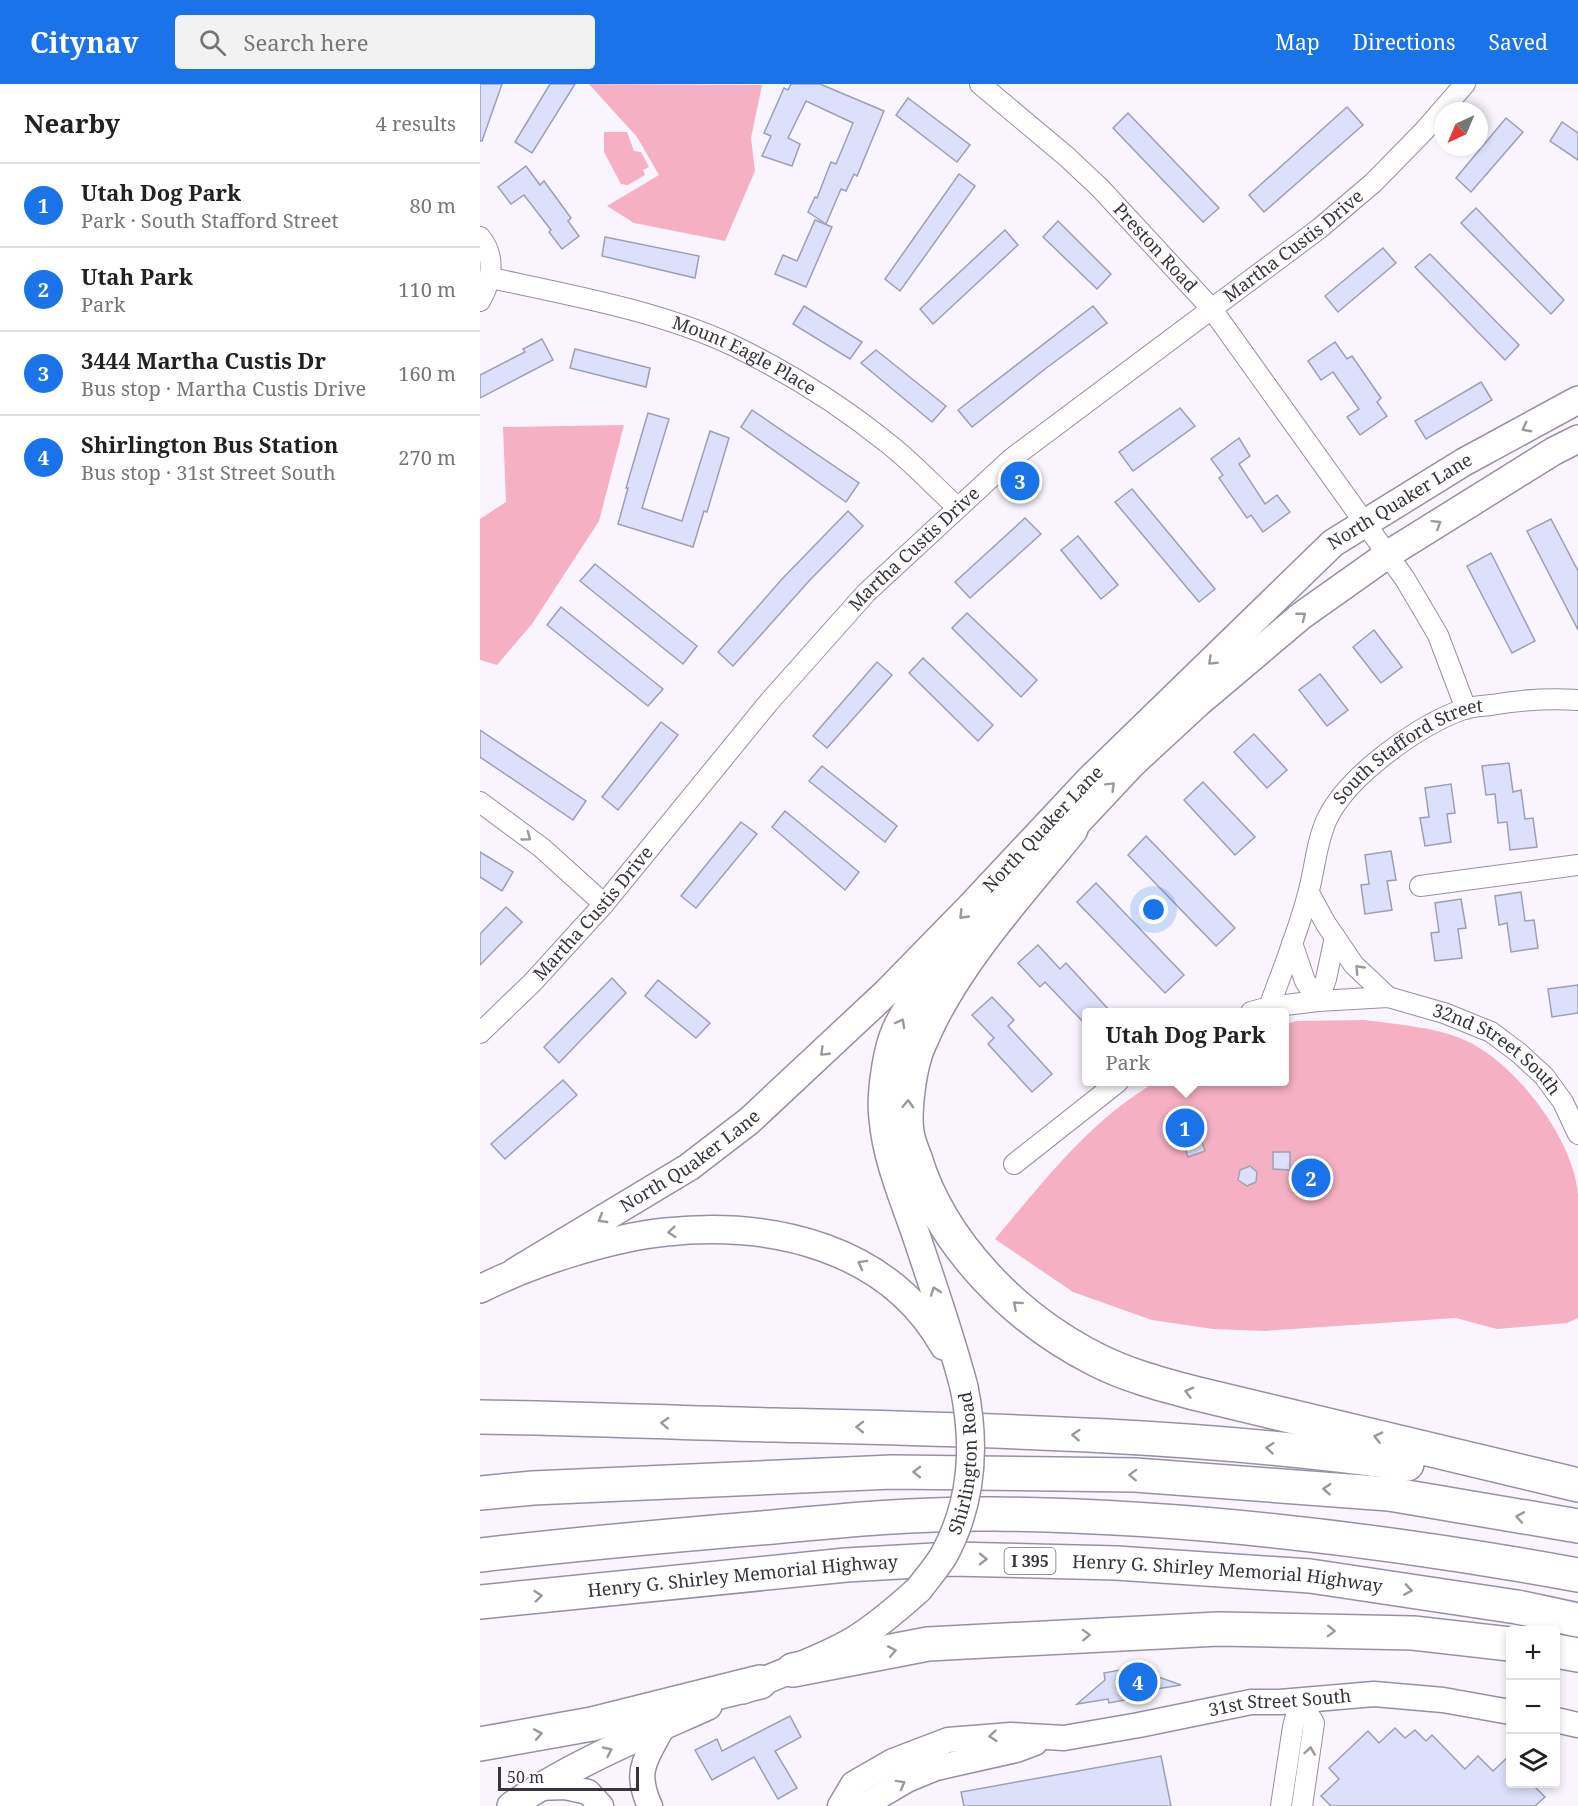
<!DOCTYPE html>
<meta charset="utf-8">
<style>
body{margin:0;font-family:"Noto Serif",serif;background:#f2f2f2;color:#222}
.controls{position:absolute;right:18px;bottom:18px;display:grid;overflow:hidden;border-radius:6px;box-shadow:0 3px 9px #0003}
.controls button{width:54px;height:54px;display:grid;place-items:center;padding:0;border:0;border-bottom:2px solid #e0e0e0;background:#fff;color:#222;font:30px sans-serif}
.compass{position:absolute;left:954px;top:18px;width:54px;height:54px;border-radius:50%;background:#fff;box-shadow:0 3px 9px #0003;rotate:224deg}
.scale{position:absolute;left:18px;bottom:15px;width:141px;box-sizing:border-box;padding-left:6px;border:3px solid #38333c;border-top:0;font-size:16px;line-height:21px;white-space:nowrap;color:#38333c;-webkit-text-stroke:4px #fff;paint-order:stroke}
.you{position:absolute;left:674px;top:826px;width:21px;height:21px;margin:-15px;border:4px solid #fff;border-radius:50%;background:#1a73e8;box-shadow:0 0 0 9px #1a73e833}
.badge{display:grid;place-items:center;width:39px;height:39px;border-radius:50%;background:#1a73e8;color:#fff;font-size:20px;font-weight:700}
.pin{position:absolute;translate:-50% -50%;border:3px solid #fff;box-shadow:0 2px 6px #0006}
.popup{position:absolute;left:602px;top:924px;width:207px;height:78px;box-sizing:border-box;display:grid;place-content:center;border-radius:6px;background:#fff;filter:drop-shadow(0 2px 4px #0005);font-size:20px;white-space:nowrap;color:#767676}
.popup b{font-size:22px;color:#222}
.popup::after{content:'';position:absolute;left:50%;top:100%;margin-left:-12px;border:12px solid transparent;border-top-color:#fff}
.list{margin:0;padding:0;list-style:none}
h2{display:flex;justify-content:space-between;align-items:center;height:78px;margin:0;padding:0 24px;font-size:26px}
h2 small{font-size:20px;font-weight:400;color:#767676}
.list li{display:grid;grid-template-columns:39px 1fr auto;gap:18px;align-items:center;box-sizing:border-box;height:84px;padding:0 24px;border-top:2px solid #e0e0e0}
.list b{display:block;font-size:22px;white-space:nowrap}
.list p{margin:0;font-size:20px;white-space:nowrap;color:#767676}
.list em{font-size:20px;font-style:normal;color:#767676}
.icon{flex:none;width:33px;height:33px;fill:none;stroke:currentColor;stroke-width:2;stroke-linecap:round;stroke-linejoin:round}
.map{position:relative;flex:none;width:1098px;height:1722px;overflow:hidden}
header{display:flex;align-items:center;gap:36px;box-sizing:border-box;height:84px;padding:0 30px;background:#1a73e8;color:#fff}
header strong{font-size:28px}
nav{display:flex;gap:33px;margin-inline-start:auto;font-size:21px}
.search{width:420px;height:54px;background:#f2f2f2;display:flex;align-items:center;gap:15px;box-sizing:border-box;padding:0 21px;border-radius:6px;color:#767676;font-size:22px}
main{display:flex}
aside{flex:1;background:#fff}
.map>svg:first-child{display:block}
.green{fill:#f5b0c3}
.building{fill:#dde0fa;stroke:#9d9fb6;stroke-width:1.5}
.lines{fill:none;stroke-linecap:round;stroke-linejoin:round}
.minor-casing{stroke:#998fa4;stroke-width:22}
.tertiary-casing{stroke:#998fa4;stroke-width:27}
.secondary-casing{stroke:#998fa4;stroke-width:30}
.motorway-casing{stroke:#998fa4;stroke-width:36}
.minor{stroke:#fff;stroke-width:20}
.tertiary{stroke:#fff;stroke-width:24}
.secondary{stroke:#fff;stroke-width:27}
.motorway{stroke:#fff;stroke-width:33}
.secondary-bridge-casing{stroke:#998fa4;stroke-width:30;stroke-linecap:butt}
.secondary-bridge{stroke:#fff;stroke-width:27}
.oneway{stroke:#9c999e}
.labels{text-anchor:middle;stroke-width:6;stroke-linejoin:round;paint-order:stroke}
.shield{fill:#fff;stroke:#747076;stroke-width:1.5}
.shield-label{font-size:16px;font-weight:bold;fill:#38333c}
.street-label{font-size:18px;fill:#38333c;stroke:#fff}
</style>
<header>
<strong>Citynav</strong>
<div class="search"><svg class="icon" aria-label="search" viewBox="0 0 24 24"><circle cx="10" cy="10" r="6"/><path d="M15 15l6 6"/></svg>Search here</div>
<nav><a>Map</a><a>Directions</a><a>Saved</a></nav>
</header>
<main>
<aside>
<h2>Nearby<small>4 results</small></h2>
<ul class="list">
<li><span class="badge">1</span><div><b>Utah Dog Park</b><p>Park · South Stafford Street</p></div><em>80 m</em></li>
<li><span class="badge">2</span><div><b>Utah Park</b><p>Park</p></div><em>110 m</em></li>
<li><span class="badge">3</span><div><b>3444 Martha Custis Dr</b><p>Bus stop · Martha Custis Drive</p></div><em>160 m</em></li>
<li><span class="badge">4</span><div><b>Shirlington Bus Station</b><p>Bus stop · 31st Street South</p></div><em>270 m</em></li>
</ul>
</aside>
<div class="map">
<svg width="1098" height="1722" viewBox="0 0 1098 1722">
<rect width="100%" height="100%" fill="#f9f4fe"/>
<!-- green -->
<g class="green">
<polygon points="109,0 282,1 271,54 275,87 245,157 154,139 127,122 179,91 157,53"/>
<polygon points="124,48 147,48 154,67 161,68 169,83 163,86 165,91 148,101 141,100 124,68"/>
<polygon points="144,341 119,437 52,540 17,581 0,576 0,435 26,418 23,343"/>
<path d="M885,936C920,941 959,943 991,959C1039,984 1094,1057 1098,1111C1098,1151 1098,1193 1098,1234L1087,1239L1017,1245L976,1234L784,1247L733,1245L672,1236L593,1208L515,1155C564,1097 610,1036 676,998H804V941L816,937Z"/>
</g>
<!-- building -->
<g class="building">
<polygon points="0,0 22,0 2,57 0,57"/>
<polygon points="70,0 95,0 52,69 35,58"/>
<polygon points="311,0 340,0 404,27 377,92 374,90 366,107 361,105 346,140 328,128 335,113 337,114 351,78 356,80 373,39 326,17 308,54 320,60 312,82 282,72 291,52 284,49 304,4 308,6"/>
<polygon points="428,14 490,61 477,78 416,31"/>
<polygon points="867,23 883,41 784,128 769,111"/>
<polygon points="648,29 739,124 723,138 633,44"/>
<polygon points="1026,34 1043,48 991,108 976,94"/>
<polygon points="1082,38 1098,49 1098,76 1070,57"/>
<polygon points="46,82 60,101 64,97 91,134 88,137 99,152 82,165 69,148 71,146 44,111 31,120 18,103"/>
<polygon points="479,90 495,102 420,207 405,195"/>
<polygon points="996,124 1084,216 1071,230 981,139"/>
<polygon points="335,136 352,143 326,203 295,190 303,171 317,177"/>
<polygon points="578,137 631,190 617,205 563,153"/>
<polygon points="525,146 538,161 453,240 440,225"/>
<polygon points="125,153 219,172 215,194 122,172"/>
<polygon points="903,164 916,179 858,228 845,212"/>
<polygon points="950,170 1039,261 1025,276 935,183"/>
<polygon points="324,222 382,258 370,275 313,240"/>
<polygon points="613,222 627,239 565,285 492,343 478,326"/>
<polygon points="62,255 73,276 0,314 0,291 45,268 43,265"/>
<polygon points="855,258 867,275 872,272 901,314 897,318 907,332 880,351 867,333 879,325 853,288 841,296 828,277"/>
<polygon points="95,265 170,284 166,303 90,284"/>
<polygon points="396,266 466,322 452,338 381,279"/>
<polygon points="1001,298 1012,316 946,355 935,337"/>
<polygon points="700,324 715,342 653,387 639,368"/>
<polygon points="272,326 379,399 366,418 261,343"/>
<polygon points="168,329 189,335 162,424 202,437 230,347 249,354 227,428 224,427 213,463 138,440 148,404 146,404"/>
<polygon points="759,354 770,372 759,380 785,420 797,411 810,428 783,448 771,431 767,434 739,394 743,391 731,375"/>
<polygon points="652,405 735,505 719,518 635,418"/>
<polygon points="368,427 383,442 329,497 253,582 238,568 302,495"/>
<polygon points="545,434 561,450 490,514 475,498"/>
<polygon points="1071,435 1098,487 1098,546 1047,447"/>
<polygon points="598,452 638,501 621,515 581,466"/>
<polygon points="1011,469 1055,557 1032,569 987,482"/>
<polygon points="115,480 217,562 203,580 100,497"/>
<polygon points="81,523 183,605 168,622 67,541"/>
<polygon points="487,529 557,596 541,613 472,544"/>
<polygon points="894,546 922,583 901,599 873,563"/>
<polygon points="443,574 513,641 498,657 429,589"/>
<polygon points="397,578 412,591 347,664 333,652"/>
<polygon points="840,590 868,626 847,642 819,606"/>
<polygon points="181,638 198,651 138,726 122,713"/>
<polygon points="0,646 106,717 93,736 0,673"/>
<polygon points="774,650 807,686 787,704 754,668"/>
<polygon points="1029,679 1033,708 1041,706 1045,735 1053,734 1057,763 1030,766 1027,738 1018,739 1015,710 1006,711 1002,682"/>
<polygon points="342,682 417,742 405,758 329,697"/>
<polygon points="723,698 775,753 755,771 704,716"/>
<polygon points="971,700 975,729 967,730 971,758 945,762 940,734 949,733 945,704"/>
<polygon points="305,727 379,788 365,806 292,743"/>
<polygon points="261,738 277,750 216,824 201,812"/>
<polygon points="666,752 755,844 736,862 648,771"/>
<polygon points="911,767 916,796 907,797 912,826 885,830 881,801 889,800 885,771"/>
<polygon points="0,768 33,788 22,807 0,793"/>
<polygon points="616,799 704,891 685,909 597,818"/>
<polygon points="1041,808 1045,837 1054,836 1058,864 1031,868 1027,839 1019,841 1015,812"/>
<polygon points="981,815 986,844 978,845 982,874 955,877 951,849 959,848 955,819"/>
<polygon points="26,823 42,838 0,881 0,850"/>
<polygon points="558,861 580,885 586,879 631,928 606,928 606,941 565,898 560,903 538,879"/>
<polygon points="132,894 146,909 79,979 64,963"/>
<polygon points="178,896 230,939 216,954 165,912"/>
<polygon points="1098,901 1098,929 1072,933 1068,905"/>
<polygon points="512,913 534,936 528,942 572,990 552,1008 508,960 514,954 492,931"/>
<polygon points="83,996 97,1011 25,1075 11,1060"/>
<polygon points="717,1044 725,1067 708,1073 700,1049"/>
<polygon points="793,1068 810,1068 810,1086 793,1085"/>
<polygon points="770,1082 777,1088 776,1098 767,1102 758,1096 760,1086"/>
<polygon points="665,1581 667,1589 701,1601 670,1606 671,1611 629,1619 628,1615 597,1620 625,1596 624,1589"/>
<polygon points="310,1632 321,1653 295,1667 317,1704 298,1715 274,1673 232,1696 215,1666 237,1655 242,1667"/>
<polygon points="915,1644 925,1654 935,1646 946,1657 952,1651 985,1685 998,1672 1013,1687 1030,1671 1030,1700 1052,1700 1065,1713 1055,1722 851,1722 841,1712 859,1695 849,1684 888,1647 899,1659"/>
<polygon points="681,1672 691,1722 484,1722 481,1708"/>
</g>
<g class="lines">
<!-- minor casing -->
<g class="minor-casing">
<g id="minor">
<path id="s1" d="M500,0L587,73L620,104L731,224L925,495L958,551L986,625"/>
<path d="M0,153C16,172 12,197 0,217"/>
<path id="s2" d="M11,194C90,211 179,227 252,261C308,288 362,322 410,361C434,380 455,403 477,423"/>
<polyline points="0,718 62,764 124,820"/>
<polyline points="940,802 1098,781"/>
<polyline points="829,809 846,840 874,881 908,913"/>
<polyline points="812,859 825,897 838,917"/>
<polyline points="838,917 846,895 855,853"/>
<path id="s3" d="M789,923C803,885 818,848 828,810C835,785 836,759 847,735C868,691 939,641 984,625C993,622 1003,622 1011,621C1040,616 1069,614 1098,616"/>
<path id="s4" d="M771,928L789,923L838,917L908,913L964,929L1011,948L1039,969L1064,992L1083,1018L1098,1050"/>
<path id="s5" d="M0,949L53,898L124,820L289,618L386,509L531,375L840,144L893,99L943,48L985,0"/>
<polyline points="534,1080 638,998"/>
<polyline points="820,1616 834,1639 822,1722"/>
<polyline points="801,1722 813,1643 820,1616"/>
</g>
</g>
<!-- tertiary casing -->
<g class="tertiary-casing">
<g id="tertiary">
<polyline points="1076,1636 1098,1641"/>
<polyline points="58,1704 85,1703 108,1708 121,1722"/>
<path d="M170,1722C153,1686 167,1673 184,1641"/>
<path id="s6" d="M360,1722L373,1700L413,1677L468,1656L531,1651L584,1654L659,1641L771,1618H800L894,1610L963,1616L1030,1628"/>
<polyline points="368,1722 388,1719 427,1696 456,1684 536,1666 555,1659"/>
</g>
</g>
<!-- secondary casing -->
<g class="secondary-casing">
<g id="secondary">
<polyline points="578,759 652,680 718,619 821,532 907,471 1074,367 1098,355"/>
<path id="s7" d="M36,1187L209,1083L269,1037L407,908L490,823L609,696L853,459L984,378L1098,316"/>
<path d="M0,1205C52,1179 128,1154 186,1148C292,1137 408,1163 464,1262"/>
<path d="M484,1303C470,1250 452,1199 435,1148C422,1111 406,1073 403,1034C400,1013 406,973 413,953C426,916 467,874 495,845"/>
<path d="M263,1606C299,1589 339,1577 373,1557C397,1542 418,1524 439,1505"/>
<path d="M31,1722C92,1680 161,1652 228,1622"/>
</g>
</g>
<!-- motorway casing -->
<g class="motorway-casing">
<g id="motorway">
<path d="M591,745C540,808 479,873 445,947C442,955 437,963 435,972C429,990 424,1030 427,1048C428,1057 432,1066 435,1074C461,1160 536,1235 615,1275C646,1291 680,1300 714,1309L1098,1401"/>
<path d="M0,1333C98,1334 196,1339 294,1341C505,1346 717,1350 927,1380"/>
<polyline points="0,1409 53,1404 412,1388 655,1391 909,1410 1098,1442"/>
<path d="M0,1471C97,1460 195,1451 293,1443C366,1436 440,1429 514,1430C710,1432 906,1456 1098,1491"/>
<path id="s8" d="M0,1518L366,1481L472,1475L636,1479L830,1492L1037,1523L1098,1536"/>
<polyline points="1076,1567 1098,1571"/>
<polyline points="313,1586 448,1560 738,1545 933,1549 1030,1560"/>
<polyline points="0,1660 112,1640 280,1598"/>
</g>
</g>
<!-- minor -->
<use href="#minor" class="minor"/>
<!-- tertiary -->
<use href="#tertiary" class="tertiary"/>
<!-- secondary -->
<use href="#secondary" class="secondary"/>
<!-- motorway -->
<use href="#motorway" class="motorway"/>
<!-- secondary-bridge casing -->
<g class="secondary-bridge-casing">
<g id="secondary-bridge">
<path id="s9" d="M439,1505C447,1494 457,1483 464,1471C493,1418 496,1362 484,1303"/>
</g>
</g>
<!-- secondary-bridge -->
<use href="#secondary-bridge" class="secondary-bridge"/>
</g>
<!-- one-way arrows -->
<defs><path id="oneway-chevron" d="M-2-3.5L2.5 0L-2 3.5" fill="none" stroke-width="1.6" stroke-linecap="round" stroke-linejoin="round" transform="scale(1.5)"/></defs>
<g class="oneway">
<use href="#oneway-chevron" transform="translate(1046 344) rotate(152)"/>
<use href="#oneway-chevron" transform="translate(957 440) rotate(-32)"/>
<use href="#oneway-chevron" transform="translate(822 532) rotate(-38)"/>
<use href="#oneway-chevron" transform="translate(732 577) rotate(136)"/>
<use href="#oneway-chevron" transform="translate(631 702) rotate(-45)"/>
<use href="#oneway-chevron" transform="translate(47 753) rotate(36)"/>
<use href="#oneway-chevron" transform="translate(483 831) rotate(134)"/>
<use href="#oneway-chevron" transform="translate(879 885) rotate(-134)"/>
<use href="#oneway-chevron" transform="translate(421 939) rotate(-61)"/>
<use href="#oneway-chevron" transform="translate(344 968) rotate(136)"/>
<use href="#oneway-chevron" transform="translate(428 1020) rotate(-88)"/>
<use href="#oneway-chevron" transform="translate(122 1135) rotate(149)"/>
<use href="#oneway-chevron" transform="translate(192 1148) rotate(175)"/>
<use href="#oneway-chevron" transform="translate(382 1180) rotate(-151)"/>
<use href="#oneway-chevron" transform="translate(455 1207) rotate(-109)"/>
<use href="#oneway-chevron" transform="translate(537 1221) rotate(-138)"/>
<use href="#oneway-chevron" transform="translate(709 1308) rotate(-165)"/>
<use href="#oneway-chevron" transform="translate(185 1339) rotate(-177)"/>
<use href="#oneway-chevron" transform="translate(380 1343) rotate(-179)"/>
<use href="#oneway-chevron" transform="translate(596 1351) rotate(-176)"/>
<use href="#oneway-chevron" transform="translate(898 1353) rotate(-167)"/>
<use href="#oneway-chevron" transform="translate(790 1364) rotate(-175)"/>
<use href="#oneway-chevron" transform="translate(437 1388) rotate(-179)"/>
<use href="#oneway-chevron" transform="translate(653 1391) rotate(-178)"/>
<use href="#oneway-chevron" transform="translate(847 1405) rotate(-176)"/>
<use href="#oneway-chevron" transform="translate(1040 1433) rotate(-170)"/>
<use href="#oneway-chevron" transform="translate(503 1475) rotate(1)"/>
<use href="#oneway-chevron" transform="translate(928 1506) rotate(9)"/>
<use href="#oneway-chevron" transform="translate(58 1512) rotate(-6)"/>
<use href="#oneway-chevron" transform="translate(851 1547) rotate(2)"/>
<use href="#oneway-chevron" transform="translate(606 1551) rotate(-2)"/>
<use href="#oneway-chevron" transform="translate(412 1567) rotate(-11)"/>
<use href="#oneway-chevron" transform="translate(58 1650) rotate(-10)"/>
<use href="#oneway-chevron" transform="translate(513 1652) rotate(175)"/>
<use href="#oneway-chevron" transform="translate(128 1667) rotate(-25)"/>
<use href="#oneway-chevron" transform="translate(830 1667) rotate(-82)"/>
<use href="#oneway-chevron" transform="translate(421 1700) rotate(-29)"/>
</g>
<g class="labels">
<!-- shield labels -->
<rect class="shield" x="524.5" y="1464" width="51" height="26" rx="4.5"/>
<g class="shield-label">
<text x="550" y="1483">I 395</text>
</g>
<!-- street labels -->
<g class="street-label">
<text dy="6" stroke="none"><textPath href="#s5" startOffset="1137">Martha Custis Drive</textPath></text>
<text dy="6" stroke="none"><textPath href="#s1" startOffset="240">Preston Road</textPath></text>
<text dy="6" stroke="none"><textPath href="#s2" startOffset="266">Mount Eagle Place</textPath></text>
<text dy="6" stroke="none"><textPath href="#s7" startOffset="1178">North Quaker Lane</textPath></text>
<text dy="6" stroke="none"><textPath href="#s5" startOffset="651">Martha Custis Drive</textPath></text>
<text dy="6" stroke="none"><textPath href="#s3" startOffset="306">South Stafford Street</textPath></text>
<text dy="6" stroke="none"><textPath href="#s7" startOffset="692">North Quaker Lane</textPath></text>
<text dy="6" stroke="none"><textPath href="#s5" startOffset="165">Martha Custis Drive</textPath></text>
<text dy="6" stroke="none"><textPath href="#s4" startOffset="261">32nd Street South</textPath></text>
<text dy="6" stroke="none"><textPath href="#s7" startOffset="206">North Quaker Lane</textPath></text>
<text dy="6" stroke="none"><textPath href="#s9" startOffset="138">Shirlington Road</textPath></text>
<text dy="6" stroke="none"><textPath href="#s8" startOffset="750">Henry G. Shirley Memorial Highway</textPath></text>
<text dy="6" stroke="none"><textPath href="#s8" startOffset="264">Henry G. Shirley Memorial Highway</textPath></text>
<text dy="6" stroke="none"><textPath href="#s6" startOffset="466">31st Street South</textPath></text>
</g>
</g>
</svg>
<div class="controls">
<button>+</button>
<button>−</button>
<button><svg class="icon" aria-label="layers" viewBox="0 0 24 24"><path d="M12 4l9 5-9 5-9-5zM3 14l9 5 9-5"/></svg></button>
</div>
<svg class="compass" viewBox="-18 -18 36 36"><path d="M0-13l5 13h-10z" fill="#e53935"/><path d="M0 13l5-13h-10z" fill="#767676"/></svg>
<div class="scale">50 m</div>
<div class="you"></div>
<div class="pin badge" style="left:705px;top:1044px">1</div>
<div class="popup"><b>Utah Dog Park</b>Park</div>
<div class="pin badge" style="left:831px;top:1094px">2</div>
<div class="pin badge" style="left:540px;top:397px">3</div>
<div class="pin badge" style="left:658px;top:1598px">4</div>
</div>
</main>
